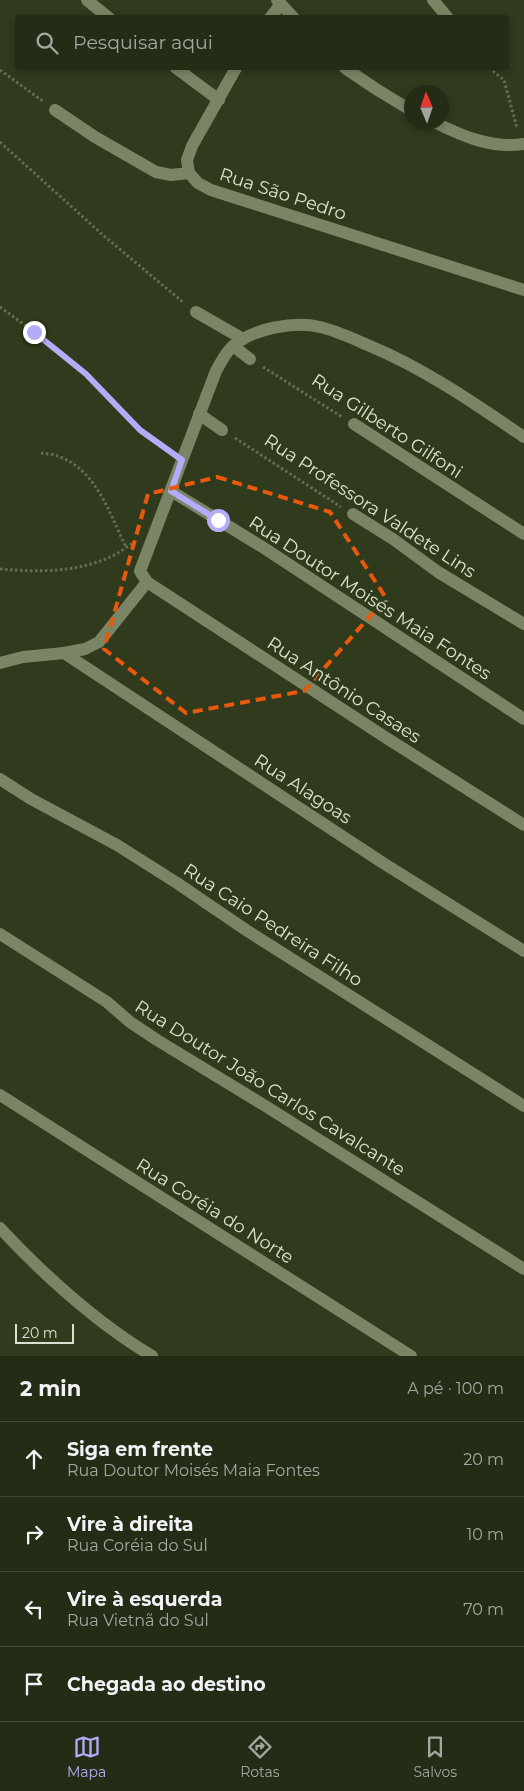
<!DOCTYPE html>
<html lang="pt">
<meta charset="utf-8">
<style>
body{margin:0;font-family:Montserrat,sans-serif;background:#303823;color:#f1f3f6}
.compass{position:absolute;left:404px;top:85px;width:45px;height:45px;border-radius:50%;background:#242c16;box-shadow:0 2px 8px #0003;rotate:358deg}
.scale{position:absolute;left:15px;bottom:12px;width:59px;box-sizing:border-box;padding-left:5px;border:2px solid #dae1d0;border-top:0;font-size:14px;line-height:18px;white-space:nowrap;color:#dae1d0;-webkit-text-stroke:4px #303a1d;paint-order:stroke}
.stop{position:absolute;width:15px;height:15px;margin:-11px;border:4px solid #b3adf9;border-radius:50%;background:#fff}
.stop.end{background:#b3adf9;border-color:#fff;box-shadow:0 1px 5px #0008}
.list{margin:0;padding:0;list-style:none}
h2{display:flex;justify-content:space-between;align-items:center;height:65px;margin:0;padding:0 20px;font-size:21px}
h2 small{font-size:16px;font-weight:400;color:#a3a7a1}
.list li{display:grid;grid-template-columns:32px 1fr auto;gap:15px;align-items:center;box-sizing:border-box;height:75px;padding:0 20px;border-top:1px solid #414835}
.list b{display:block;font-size:19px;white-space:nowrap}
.list p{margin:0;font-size:16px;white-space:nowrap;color:#a3a7a1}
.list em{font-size:16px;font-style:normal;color:#a3a7a1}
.icon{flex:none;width:28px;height:28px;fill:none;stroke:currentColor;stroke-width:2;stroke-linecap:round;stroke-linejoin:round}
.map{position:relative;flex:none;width:524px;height:1356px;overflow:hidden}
.search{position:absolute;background:#242c16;box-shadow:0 2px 8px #0003;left:15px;right:15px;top:15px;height:55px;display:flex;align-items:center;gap:12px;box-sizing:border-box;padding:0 18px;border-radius:5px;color:#a3a7a1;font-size:19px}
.sheet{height:365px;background:#242c16}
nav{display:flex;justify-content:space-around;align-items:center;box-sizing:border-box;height:70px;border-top:1px solid #414835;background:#242c16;font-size:14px;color:#a3a7a1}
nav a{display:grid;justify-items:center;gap:2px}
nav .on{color:#b3adf9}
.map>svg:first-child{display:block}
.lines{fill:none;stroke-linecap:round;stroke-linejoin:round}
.path{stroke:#646d54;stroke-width:3;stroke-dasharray:2.5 2.5;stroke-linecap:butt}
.minor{stroke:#7a8566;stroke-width:12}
.route{stroke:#b3adf9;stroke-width:6}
.marked{fill:none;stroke:#e8590c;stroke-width:4;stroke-dasharray:10 6;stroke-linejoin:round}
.labels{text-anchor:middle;stroke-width:5;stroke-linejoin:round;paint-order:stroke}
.street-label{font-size:18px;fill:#dae1d0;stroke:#303a1d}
</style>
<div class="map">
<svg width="524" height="1356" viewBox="0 0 524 1356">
<rect width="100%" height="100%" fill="#303a1d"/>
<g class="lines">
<!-- path -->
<g class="path">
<polyline points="489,68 504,80 517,128"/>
<polyline points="0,70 44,102"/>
<polyline points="0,142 104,236 184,303"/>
<polyline points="0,307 59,350 86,373 140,430 169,451"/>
<polyline points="263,367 342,417"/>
<polyline points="235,438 341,507"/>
<path d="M41,453C47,454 54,454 60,457C97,471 110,515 126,547"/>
<path d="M0,569C37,572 75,573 110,557C118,554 126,547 133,543"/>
</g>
<!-- minor -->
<g class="minor">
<polyline points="87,0 109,18"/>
<polyline points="277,0 294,18"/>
<polyline points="433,0 448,18"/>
<polyline points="270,18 281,4"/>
<polyline points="176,68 219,100"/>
<polyline points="345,68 376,89 412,111"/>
<polyline points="55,110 95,137 156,172 171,175 189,173"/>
<path d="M434,122C462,136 492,149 524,144"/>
<polyline points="189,173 198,183 211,190 524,290"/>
<polyline points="189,173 187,160 192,146 236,68"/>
<polyline points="196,312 243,339"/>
<polyline points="233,346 250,359"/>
<polyline points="199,414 222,430"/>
<polyline points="354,424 524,534"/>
<polyline points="171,491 264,548 524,719"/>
<polyline points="353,514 393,539 438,572 524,624"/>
<polyline points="147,582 388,739 524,825"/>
<polyline points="64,653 383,863 524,951"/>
<path d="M0,663L23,657L64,653L85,649L99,642L147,582L140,571L216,371C221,362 225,353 233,346C254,328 294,321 320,327C337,331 354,339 370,346C425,369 474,403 524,437"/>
<polyline points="0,779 31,799 117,845 177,883 246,930 524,1106"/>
<polyline points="0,934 107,1002 130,1022 157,1040 267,1107 524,1269"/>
<polyline points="0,1095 411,1356"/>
<path d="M0,1228C44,1275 97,1323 152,1356"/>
</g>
</g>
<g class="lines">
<!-- route -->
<polyline class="route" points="34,332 86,374 140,430 182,460 171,491 218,520"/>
</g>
<!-- marked area -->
<path class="marked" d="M217,477L330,512L386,598L304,691L186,713L104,649L148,494Z"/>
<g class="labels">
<!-- street labels -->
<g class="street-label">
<text transform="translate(283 194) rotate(18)" y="6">Rua São Pedro</text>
<text transform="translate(387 426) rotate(33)" y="6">Rua Gilberto Gilfoni</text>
<text transform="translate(370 506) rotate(33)" y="6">Rua Professora Valdete Lins</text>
<text transform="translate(370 598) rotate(33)" y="6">Rua Doutor Moisés Maia Fontes</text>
<text transform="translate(344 690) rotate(33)" y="6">Rua Antônio Casaes</text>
<text transform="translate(303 789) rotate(33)" y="6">Rua Alagoas</text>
<text transform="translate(273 925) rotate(33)" y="6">Rua Caio Pedreira Filho</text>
<text transform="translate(270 1088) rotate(32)" y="6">Rua Doutor João Carlos Cavalcante</text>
<text transform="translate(215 1211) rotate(32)" y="6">Rua Coréia do Norte</text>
</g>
</g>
</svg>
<svg class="compass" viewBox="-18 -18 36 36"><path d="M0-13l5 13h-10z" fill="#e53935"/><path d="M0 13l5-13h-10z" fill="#a3a7a1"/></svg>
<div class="scale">20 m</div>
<div class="stop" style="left:218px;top:520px"></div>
<div class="stop end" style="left:34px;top:332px"></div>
<div class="search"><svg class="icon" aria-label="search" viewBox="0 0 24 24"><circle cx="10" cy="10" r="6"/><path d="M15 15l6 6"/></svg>Pesquisar aqui</div>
</div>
<section class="sheet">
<h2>2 min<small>A pé · 100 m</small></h2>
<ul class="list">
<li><svg class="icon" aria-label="ahead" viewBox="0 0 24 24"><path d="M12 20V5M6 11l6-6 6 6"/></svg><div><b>Siga em frente</b><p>Rua Doutor Moisés Maia Fontes</p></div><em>20 m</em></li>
<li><svg class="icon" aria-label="right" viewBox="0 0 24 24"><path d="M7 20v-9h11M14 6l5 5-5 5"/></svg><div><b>Vire à direita</b><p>Rua Coréia do Sul</p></div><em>10 m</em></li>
<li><svg class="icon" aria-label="left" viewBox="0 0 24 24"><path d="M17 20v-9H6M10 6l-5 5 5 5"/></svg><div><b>Vire à esquerda</b><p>Rua Vietnã do Sul</p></div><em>70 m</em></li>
<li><svg class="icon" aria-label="arrive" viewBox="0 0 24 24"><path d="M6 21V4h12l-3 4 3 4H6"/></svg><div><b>Chegada ao destino</b></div></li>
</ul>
</section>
<nav>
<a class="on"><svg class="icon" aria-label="map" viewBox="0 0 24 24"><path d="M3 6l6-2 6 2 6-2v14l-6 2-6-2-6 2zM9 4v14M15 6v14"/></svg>Mapa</a>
<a><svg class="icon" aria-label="directions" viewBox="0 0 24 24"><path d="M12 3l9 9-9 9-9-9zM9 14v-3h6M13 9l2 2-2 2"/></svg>Rotas</a>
<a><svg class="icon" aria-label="saved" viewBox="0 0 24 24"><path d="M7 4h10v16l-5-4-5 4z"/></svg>Salvos</a>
</nav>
